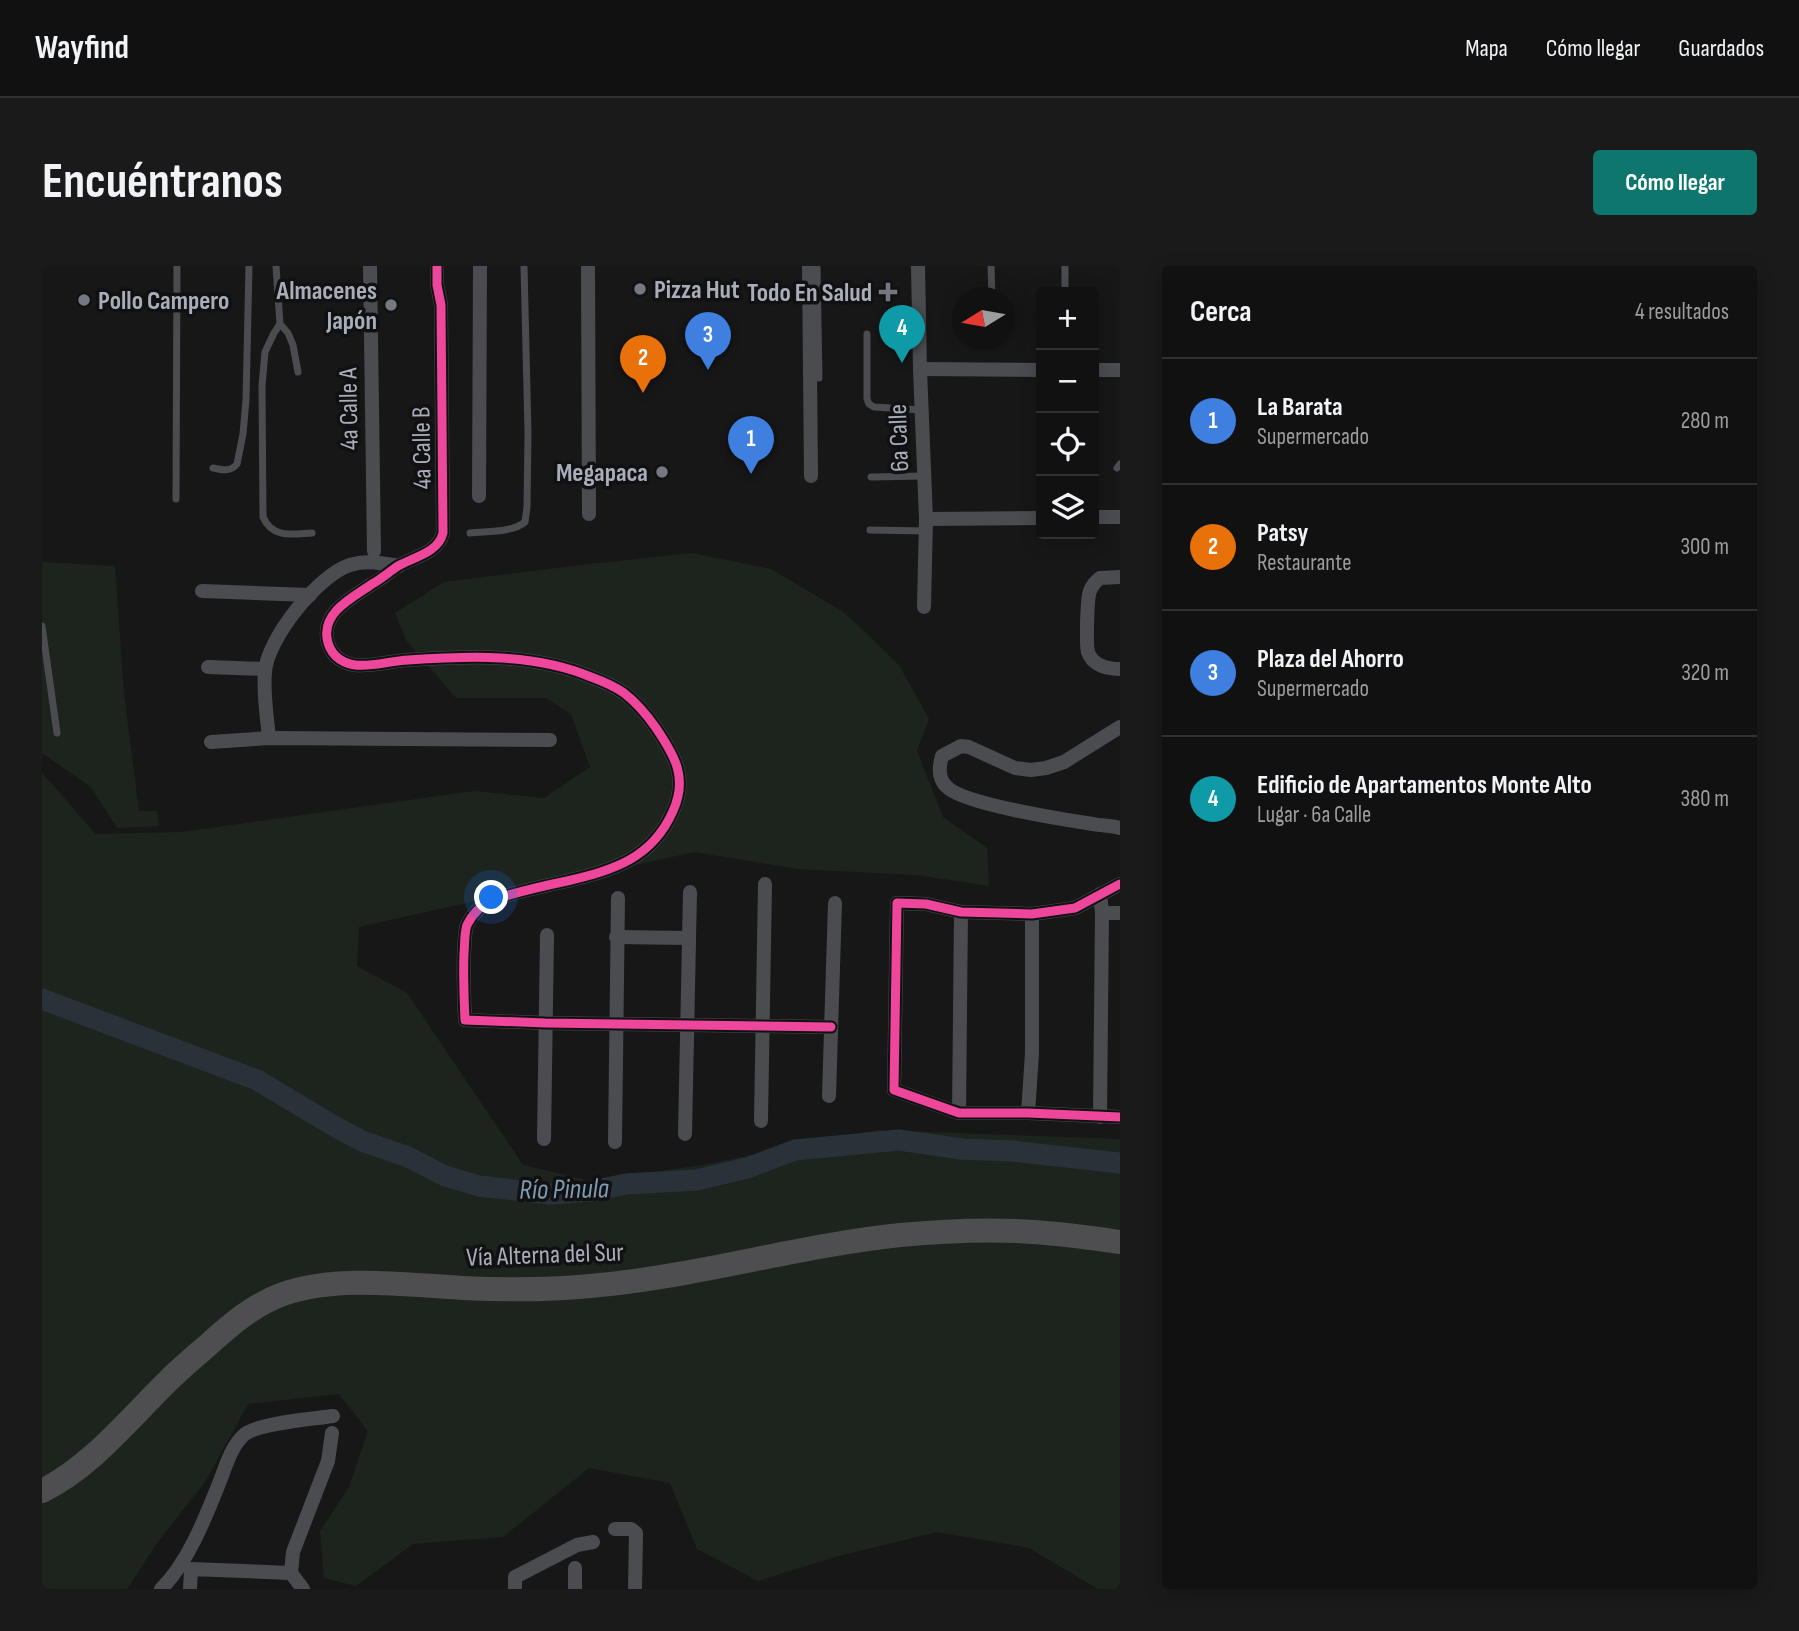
<!DOCTYPE html>
<html lang="es">
<meta charset="utf-8">
<style>
body{margin:0;font-family:"Sofia Sans Condensed",sans-serif;background:#1a1a1a;color:#f1f3f6}
.controls{position:absolute;right:21px;top:21px;display:grid;overflow:hidden;border-radius:7px;box-shadow:0 4px 18px #0003}
.controls button{width:63px;height:63px;display:grid;place-items:center;padding:0;border:0;border-bottom:2px solid #303131;background:#111;color:#f1f3f6;font:35px sans-serif}
.compass{position:absolute;left:910px;top:21px;width:63px;height:63px;border-radius:50%;background:#111;box-shadow:0 4px 18px #0003;rotate:259deg}
.you{position:absolute;left:450px;top:632px;width:24px;height:24px;margin:-18px;border:5px solid #fff;border-radius:50%;background:#1a73e8;box-shadow:0 0 0 10px #1a73e833}
.badge{display:grid;place-items:center;width:46px;height:46px;border-radius:50%;background:#0f766e;color:#fff;font-size:23px;font-weight:700}
.pin{position:absolute;translate:-50% -58px;filter:drop-shadow(0 2px 4px #0008)}
.pin::after{content:'';position:absolute;top:37px;width:24px;height:21px;background:inherit;clip-path:polygon(0 0,100% 0,50% 100%)}
.list{margin:0;padding:0;list-style:none}
h2{display:flex;justify-content:space-between;align-items:center;height:91px;margin:0;padding:0 28px;font-size:30px}
h2 small{font-size:23px;font-weight:400;color:#9c9d9f}
.list li{display:grid;grid-template-columns:46px 1fr auto;gap:21px;align-items:center;box-sizing:border-box;height:126px;padding:0 28px;border-top:2px solid #303131}
.list b{display:block;font-size:26px;white-space:nowrap}
.list p{margin:0;font-size:23px;white-space:nowrap;color:#9c9d9f}
.list em{font-size:23px;font-style:normal;color:#9c9d9f}
.icon{flex:none;width:38px;height:38px;fill:none;stroke:currentColor;stroke-width:2;stroke-linecap:round;stroke-linejoin:round}
.map{position:relative;flex:none;width:1078px;height:1323px;overflow:hidden;border-radius:7px}
header{display:flex;align-items:center;gap:42px;box-sizing:border-box;height:98px;padding:0 35px;background:#111;border-bottom:2px solid #303131}
header strong{font-size:33px}
nav{display:flex;gap:38px;margin-inline-start:auto;font-size:24px}
.intro{display:flex;align-items:center;justify-content:space-between;box-sizing:border-box;height:168px;padding:0 42px}
h1{margin:0;font-size:49px}
.button{padding:18px 32px;border-radius:7px;background:#0f766e;color:#fff;font-size:24px;font-weight:700}
main{display:flex;gap:42px;padding:0 42px}
aside{flex:1;background:#111;border-radius:7px;box-shadow:0 4px 18px #0003}
.map>svg:first-child{display:block}
.green{fill:#1d241e}
.lines{fill:none;stroke-linecap:round;stroke-linejoin:round}
.river{stroke:#2a3239;stroke-width:21}
.lane{stroke:#4b4c50;stroke-width:7}
.street{stroke:#4b4c50;stroke-width:14}
.highway{stroke:#4e4e51;stroke-width:24}
.cycleway-casing{stroke:#111113;stroke-width:13}
.cycleway{stroke:#ed469a;stroke-width:9}
.poi-dot{fill:#757880;stroke:#111113;stroke-width:2.5}
.labels{text-anchor:middle;stroke-width:7;stroke-linejoin:round;paint-order:stroke}
.poi-label{font-size:26px;font-weight:bold;fill:#a8adb8;stroke:#111113;text-anchor:end}
.street-label{font-size:26px;fill:#a8adb8;stroke:#111113}
.water-label{font-size:28px;font-style:italic;fill:#7f9bb3;stroke:#111113}
</style>
<header>
<strong>Wayfind</strong>
<nav><a>Mapa</a><a>Cómo llegar</a><a>Guardados</a></nav>
</header>
<div class="intro"><h1>Encuéntranos</h1><a class="button">Cómo llegar</a></div>
<main>
<div class="map">
<svg width="1078" height="1323" viewBox="0 0 1078 1323">
<rect width="100%" height="100%" fill="#171717"/>
<!-- green -->
<g class="green">
<polygon points="650,287 729,303 803,347 857,399 887,453 875,485 901,551 945,582 947,620 874,609 755,603 652,586 317,661 315,700 365,727 481,899 549,915 660,899 836,864 1078,873 1078,1323 1056,1323 987,1282 895,1266 793,1291 716,1315 655,1283 628,1217 547,1202 461,1271 371,1278 314,1320 282,1312 278,1265 307,1221 326,1165 297,1128 206,1138 163,1216 115,1277 85,1323 0,1323 0,507 54,568 139,566 432,525 502,532 548,501 529,448 504,432 414,432 364,374 353,347 402,316 531,300"/>
<polygon points="0,296 73,300 82,427 97,545 115,545 117,560 75,562 49,521 0,487"/>
</g>
<g class="lines">
<!-- river -->
<polyline class="river" points="0,733 215,814 292,860 320,875 366,891 403,910 437,920 508,928 550,925 584,918 655,914 705,902 753,884 857,874 920,883 970,885 1078,897"/>
<!-- lane -->
<g class="lane">
<polyline points="234,0 238,58 246,67 251,79 256,106"/>
<polyline points="775,0 777,112"/>
<polyline points="949,0 950,32"/>
<polyline points="1023,0 1023,26"/>
<path d="M238,58L232,67L223,86L220,120L221,251C231,273 250,268 270,267"/>
<polyline points="825,68 825,133 827,138 832,141 880,144"/>
<path d="M171,202C180,204 189,206 195,198L201,168L204,134L207,0"/>
<polyline points="1075,202 1078,198"/>
<polyline points="829,211 882,210"/>
<polyline points="134,233 135,0"/>
<polyline points="828,264 883,265"/>
<path d="M428,267C444,265 470,267 483,256L485,241L486,167L482,0"/>
<polyline points="0,360 15,467"/>
</g>
<!-- street -->
<g class="street">
<polyline points="328,0 332,285"/>
<path d="M395,0V19L399,39L401,267C396,287 372,291 356,300C347,306 339,313 330,318C312,331 281,345 285,372C287,387 298,397 313,399C330,401 348,395 366,394C426,390 492,387 549,411C560,415 572,420 582,427C595,437 605,449 614,462C633,490 646,512 631,545C610,593 571,604 525,615C501,620 476,626 453,633C440,638 431,647 425,659C422,668 423,677 422,687C421,709 422,731 423,754L503,757L789,761"/>
<polyline points="546,0 547,248"/>
<polyline points="767,0 769,210"/>
<polyline points="876,0 878,103 884,253 882,341"/>
<polyline points="878,103 999,104"/>
<polyline points="1052,104 1078,104"/>
<polyline points="437,230 438,0"/>
<polyline points="1052,251 1078,251"/>
<polyline points="884,253 999,252"/>
<path d="M1078,311L1058,312C1053,316 1050,319 1048,325C1045,332 1044,378 1046,386C1051,400 1065,403 1078,403"/>
<polyline points="160,325 268,329"/>
<polyline points="166,401 223,403"/>
<path d="M1078,461L1022,496L1004,502L989,504L973,502L927,481L919,480L900,490C897,500 896,513 905,521C921,538 1024,554 1051,558C1060,560 1069,559 1078,562"/>
<path d="M227,472C225,451 221,427 223,406C225,373 276,309 308,299C324,294 341,297 357,300"/>
<polyline points="169,476 227,472 508,474"/>
<polyline points="1078,618 1033,642 990,648 919,646 884,638 855,637 852,824 917,847 986,847 1078,851"/>
<polyline points="1058,628 1060,647 1058,851"/>
<polyline points="1060,647 1078,647"/>
<polyline points="574,671 646,672"/>
<polyline points="787,830 793,637"/>
<polyline points="917,847 919,646"/>
<polyline points="986,847 990,787 990,648"/>
<polyline points="719,855 723,618"/>
<polyline points="643,868 648,626"/>
<polyline points="502,873 505,669"/>
<polyline points="573,876 576,632"/>
<polyline points="573,1263 589,1263 594,1267 593,1323"/>
<polyline points="249,1307 261,1323"/>
<path d="M119,1323C146,1297 164,1250 178,1215C184,1200 189,1180 203,1168C217,1157 271,1153 291,1150"/>
<polyline points="148,1323 149,1303 249,1307 251,1286 286,1195 290,1167"/>
<polyline points="473,1323 473,1311 535,1279 551,1276"/>
<polyline points="533,1323 533,1302"/>
</g>
<!-- highway -->
<path class="highway" d="M0,1225C50,1200 86,1154 126,1115C138,1103 152,1091 165,1080C188,1059 211,1039 241,1028C297,1009 363,1019 421,1022C463,1024 506,1024 548,1020C653,1011 754,980 858,969C910,964 963,962 1015,968C1036,970 1057,973 1078,976"/>
<!-- cycleway casing -->
<g class="cycleway-casing">
<g id="cycleway">
<path d="M395,0V19L399,39L401,267C396,287 372,291 356,300C347,306 339,313 330,318C312,331 281,345 285,372C287,387 298,397 313,399C330,401 348,395 366,394C426,390 492,387 549,411C560,415 572,420 582,427C595,437 605,449 614,462C633,490 646,512 631,545C610,593 571,604 525,615C501,620 476,626 453,633C440,638 431,647 425,659C422,668 423,677 422,687C421,709 422,731 423,754L503,757L789,761"/>
<polyline points="1078,618 1033,642 990,648 919,646 884,638 855,637 852,824 917,847 986,847 1078,851"/>
</g>
</g>
<!-- cycleway -->
<use href="#cycleway" class="cycleway"/>
</g>
<!-- markers -->
<g class="poi-dot">
<circle cx="598" cy="23" r="7"/>
<path d="M842.5 15.5h7v7h7v7h-7v7h-7v-7h-7v-7h7z"/>
<circle cx="42" cy="34" r="7"/>
<circle cx="349" cy="39" r="7"/>
<circle cx="620" cy="206" r="7"/>
</g>
<g class="labels">
<!-- poi labels -->
<g class="poi-label">
<text x="612" y="32" text-anchor="start">Pizza Hut</text>
<text x="335" y="33">Almacenes<tspan x="335" dy="30">Japón</tspan></text>
<text x="830" y="35">Todo En Salud</text>
<text x="56" y="43" text-anchor="start">Pollo Campero</text>
<text x="606" y="215">Megapaca</text>
</g>
<!-- street labels -->
<g class="street-label">
<text transform="translate(306 143) rotate(-91)" y="9">4a Calle A</text>
<text transform="translate(856 172) rotate(-92)" y="9">6a Calle</text>
<text transform="translate(379 182) rotate(-91)" y="9">4a Calle B</text>
<text transform="translate(503 988) rotate(-2)" y="9">Vía Alterna del Sur</text>
</g>
<!-- water labels -->
<g class="water-label">
<text transform="translate(522 922) rotate(-1)" y="10">Río Pinula</text>
</g>
</g>
</svg>
<div class="controls">
<button>+</button>
<button>−</button>
<button><svg class="icon" aria-label="locate" viewBox="0 0 24 24"><circle cx="12" cy="12" r="6"/><path d="M12 2v4M12 18v4M2 12h4M18 12h4"/></svg></button>
<button><svg class="icon" aria-label="layers" viewBox="0 0 24 24"><path d="M12 4l9 5-9 5-9-5zM3 14l9 5 9-5"/></svg></button>
</div>
<svg class="compass" viewBox="-18 -18 36 36"><path d="M0-13l5 13h-10z" fill="#e53935"/><path d="M0 13l5-13h-10z" fill="#9c9d9f"/></svg>
<div class="you"></div>
<div class="pin badge" style="left:709px;top:208px;background:#3f7fe0">1</div>
<div class="pin badge" style="left:601px;top:127px;background:#e8710a">2</div>
<div class="pin badge" style="left:666px;top:104px;background:#3f7fe0">3</div>
<div class="pin badge" style="left:860px;top:97px;background:#0f9aa8">4</div>
</div>
<aside>
<h2>Cerca<small>4 resultados</small></h2>
<ul class="list">
<li><span class="badge" style="background:#3f7fe0">1</span><div><b>La Barata</b><p>Supermercado</p></div><em>280 m</em></li>
<li><span class="badge" style="background:#e8710a">2</span><div><b>Patsy</b><p>Restaurante</p></div><em>300 m</em></li>
<li><span class="badge" style="background:#3f7fe0">3</span><div><b>Plaza del Ahorro</b><p>Supermercado</p></div><em>320 m</em></li>
<li><span class="badge" style="background:#0f9aa8">4</span><div><b>Edificio de Apartamentos Monte Alto</b><p>Lugar · 6a Calle</p></div><em>380 m</em></li>
</ul>
</aside>
</main>
